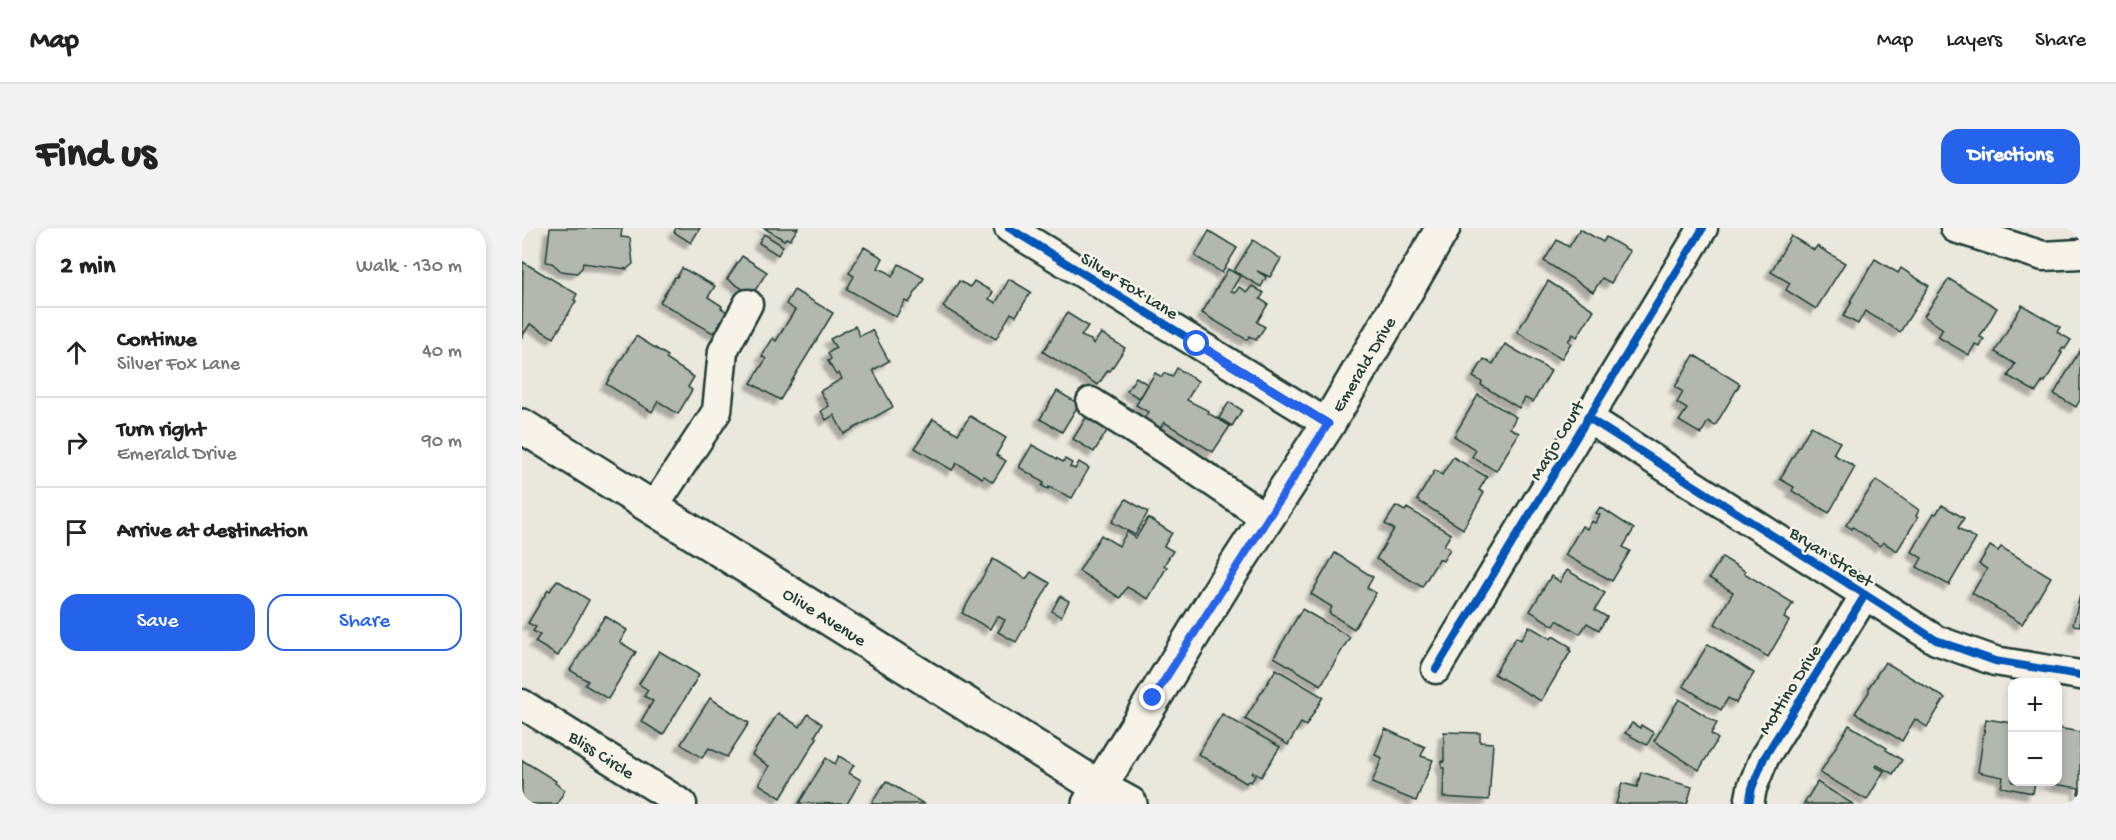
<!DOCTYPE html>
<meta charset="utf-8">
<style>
body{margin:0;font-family:"Gochi Hand",sans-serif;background:#f2f2f2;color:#222}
.controls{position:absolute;right:18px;bottom:18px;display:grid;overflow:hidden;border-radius:12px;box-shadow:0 3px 9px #0003}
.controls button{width:54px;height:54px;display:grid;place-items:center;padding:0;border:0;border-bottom:2px solid #e0e0e0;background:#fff;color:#222;font:30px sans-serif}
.stop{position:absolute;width:18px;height:18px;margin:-14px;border:4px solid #2563eb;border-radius:50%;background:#fff}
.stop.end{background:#2563eb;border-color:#fff;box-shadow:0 2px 6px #0008}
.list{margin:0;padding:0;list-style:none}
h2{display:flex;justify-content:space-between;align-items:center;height:78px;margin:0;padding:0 24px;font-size:26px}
h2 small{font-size:20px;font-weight:400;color:#767676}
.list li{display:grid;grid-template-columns:39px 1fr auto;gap:18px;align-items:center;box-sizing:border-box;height:90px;padding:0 24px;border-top:2px solid #e0e0e0}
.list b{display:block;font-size:22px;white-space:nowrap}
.list p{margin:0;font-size:20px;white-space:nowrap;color:#767676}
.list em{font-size:20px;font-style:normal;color:#767676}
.actions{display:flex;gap:12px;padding:18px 24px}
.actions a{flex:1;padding:14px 0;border:2px solid #2563eb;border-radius:18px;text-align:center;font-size:21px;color:#2563eb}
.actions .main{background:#2563eb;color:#fff}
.icon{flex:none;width:33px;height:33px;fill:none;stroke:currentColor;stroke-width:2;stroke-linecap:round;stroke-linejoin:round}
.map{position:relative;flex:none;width:1558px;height:576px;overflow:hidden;border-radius:18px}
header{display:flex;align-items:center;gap:36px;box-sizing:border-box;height:84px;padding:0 30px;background:#fff;border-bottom:2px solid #e0e0e0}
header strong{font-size:28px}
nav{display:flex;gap:33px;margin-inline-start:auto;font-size:21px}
.intro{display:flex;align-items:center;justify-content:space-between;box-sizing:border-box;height:144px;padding:0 36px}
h1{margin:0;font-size:42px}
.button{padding:15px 27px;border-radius:18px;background:#2563eb;color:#fff;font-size:21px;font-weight:700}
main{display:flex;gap:36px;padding:0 36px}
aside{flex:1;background:#fff;border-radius:18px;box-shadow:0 3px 9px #0003}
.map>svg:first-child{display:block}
.building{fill:#b2b8ae;stroke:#1f3d34;stroke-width:1.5;filter:url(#shadow)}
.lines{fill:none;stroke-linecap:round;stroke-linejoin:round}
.minor-casing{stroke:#1f3d34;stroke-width:33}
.major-casing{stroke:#1f3d34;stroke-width:38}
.minor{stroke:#f7f3e8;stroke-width:28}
.major{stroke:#f7f3e8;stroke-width:33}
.cycleway-casing{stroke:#f7f3e8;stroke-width:11}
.cycleway{stroke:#0057b8;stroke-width:8}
.route{stroke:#2563eb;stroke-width:8}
.labels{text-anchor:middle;stroke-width:5;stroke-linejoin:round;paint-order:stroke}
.street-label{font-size:18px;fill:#1f3d34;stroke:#f7f3e8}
</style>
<header>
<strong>Map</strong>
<nav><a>Map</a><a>Layers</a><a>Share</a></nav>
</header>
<div class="intro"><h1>Find us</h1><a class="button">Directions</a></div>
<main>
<aside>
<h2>2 min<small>Walk · 130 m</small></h2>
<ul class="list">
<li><svg class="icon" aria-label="ahead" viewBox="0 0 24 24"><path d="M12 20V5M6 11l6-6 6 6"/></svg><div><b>Continue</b><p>Silver Fox Lane</p></div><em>40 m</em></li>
<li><svg class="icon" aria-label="right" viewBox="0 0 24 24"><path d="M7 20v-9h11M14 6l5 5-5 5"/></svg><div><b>Turn right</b><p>Emerald Drive</p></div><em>90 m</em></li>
<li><svg class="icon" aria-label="arrive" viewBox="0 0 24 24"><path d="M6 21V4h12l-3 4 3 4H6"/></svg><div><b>Arrive at destination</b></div></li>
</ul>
<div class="actions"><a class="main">Save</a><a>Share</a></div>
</aside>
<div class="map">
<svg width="1558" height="576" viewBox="0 0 1558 576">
<defs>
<filter id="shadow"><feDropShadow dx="-5.5" dy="5.5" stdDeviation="1.5" flood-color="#0004"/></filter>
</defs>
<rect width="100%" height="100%" fill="#eae8dd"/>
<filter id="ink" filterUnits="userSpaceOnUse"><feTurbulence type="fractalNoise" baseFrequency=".0167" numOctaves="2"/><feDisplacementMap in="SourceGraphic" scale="12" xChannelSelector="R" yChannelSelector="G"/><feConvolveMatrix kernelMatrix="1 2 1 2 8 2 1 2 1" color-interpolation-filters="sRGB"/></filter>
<g filter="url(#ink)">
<!-- building -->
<g class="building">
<polygon points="28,0 100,0 99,9 108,10 111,36 105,41 61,35 60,40 55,45 39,43 30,35 24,34"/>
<polygon points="154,0 178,0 169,15 152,4"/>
<polygon points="242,0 276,0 268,12 264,10 262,12"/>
<polygon points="1058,1 1081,14 1084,9 1108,23 1089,55 1080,50 1071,64 1022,33 1035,12 1047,19"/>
<polygon points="687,3 715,20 700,45 673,28"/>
<polygon points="242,6 261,18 256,27 237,15"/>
<polygon points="1269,8 1292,22 1295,18 1323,35 1294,81 1264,62 1268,55 1249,44"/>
<polygon points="731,12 759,31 748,49 735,43 744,49 739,59 712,43"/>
<polygon points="342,19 361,30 356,40 366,44 370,49 377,36 402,50 387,75 383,73 374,89 325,61 332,48 327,45"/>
<polygon points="220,28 245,44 230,67 205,51"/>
<polygon points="1353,31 1376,45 1379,40 1407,58 1378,104 1343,83 1336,96 1321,88 1330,74 1328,73"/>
<polygon points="1,34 55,66 52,72 54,73 32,110 8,96 0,109"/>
<polygon points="160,40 193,58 186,69 200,78 199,80 212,88 200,108 192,103 191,105 138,74 153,49 155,49"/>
<polygon points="706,41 718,48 709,63 713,65 717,59 725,64 730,58 742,65 738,71 746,76 735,94 743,99 734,112 727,108 725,112 680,85"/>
<polygon points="487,51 509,64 494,88 489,85 474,111 421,79 437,53 448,59 452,53 471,64 467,71 474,75"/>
<polygon points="1427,51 1475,80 1458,109 1462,111 1458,119 1453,116 1447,127 1416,109 1421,101 1402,88"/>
<polygon points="1026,53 1072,82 1055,109 1051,106 1046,113 1049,115 1039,131 995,104"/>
<polygon points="272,62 311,85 258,172 229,155 244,131 240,128 251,110 254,113 273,82 264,76"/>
<polygon points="1500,77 1538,99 1535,104 1549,112 1543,121 1541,120 1538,124 1540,125 1523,154 1521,153 1514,164 1486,148 1493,136 1473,124"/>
<polygon points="545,85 566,98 559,108 569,112 570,115 572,116 579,105 603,120 588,143 586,142 576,157 521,124"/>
<polygon points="333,98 338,108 350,102 367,133 351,142 371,179 322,206 312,187 304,192 299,183 307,178 298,163 320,151 317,145 314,147 306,133 309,131 306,125 314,120 308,111"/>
<polygon points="114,108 146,128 144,131 172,149 166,159 170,162 156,186 136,173 130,184 84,156"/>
<polygon points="983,116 1029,143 1011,174 1003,170 997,180 959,157 960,154 951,149 962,131 971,136"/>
<polygon points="1558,122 1558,172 1554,179 1532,166"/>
<polygon points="1172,127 1218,156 1193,198 1186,193 1179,206 1157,193 1165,181 1155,175 1161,164 1153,159"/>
<polygon points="655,140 676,153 665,172 687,183 686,185 708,198 691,224 642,194 638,201 622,191 626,184 614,177 633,145 640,149 642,145 650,149"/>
<polygon points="614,149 625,156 617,170 605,163"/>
<polygon points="535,163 557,176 540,204 518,191"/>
<polygon points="956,167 994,189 988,200 997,205 974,243 950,229 954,222 932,208"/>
<polygon points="707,174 720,182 710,198 697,190"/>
<polygon points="567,185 588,198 572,224 551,211"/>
<polygon points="448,188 484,210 474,227 484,233 471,254 462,248 460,250 435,235 430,242 393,220 411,191 436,206"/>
<polygon points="1289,198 1318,214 1311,226 1333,239 1307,285 1270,263 1272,259 1258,251"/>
<polygon points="510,217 541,234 543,231 550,235 548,239 553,241 557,234 567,240 550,270 527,259 526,261 520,258 522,255 497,239"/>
<polygon points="931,229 965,249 957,262 962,265 941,301 895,272 913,242 920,247"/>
<polygon points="1354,252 1397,282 1394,288 1396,289 1375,323 1361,314 1358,318 1331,299 1330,301 1324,297"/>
<polygon points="604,271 626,284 613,307 590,294"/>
<polygon points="1420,277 1442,290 1436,300 1454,311 1427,357 1395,339 1400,330 1390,324 1412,285 1414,286"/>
<polygon points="874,278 883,283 885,280 929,306 922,317 928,321 921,333 917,331 900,359 854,331 872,301 863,296"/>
<polygon points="1078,279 1112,301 1101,319 1108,323 1090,353 1043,327 1060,298 1065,301 1069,293 1073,295 1078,287 1074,285"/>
<polygon points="626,290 650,305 642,318 651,323 642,337 645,339 626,371 605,359 598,370 557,343 579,307 597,318 605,304 614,310"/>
<polygon points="1468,318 1476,323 1479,319 1529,349 1500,396 1450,365 1465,341 1457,336"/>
<polygon points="813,325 851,349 845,360 854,365 832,401 807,385 810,379 789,366"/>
<polygon points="1200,329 1223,343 1222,345 1271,375 1262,390 1267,393 1246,429 1193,396 1211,364 1187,350"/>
<polygon points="471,331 504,351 509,344 528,355 494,414 476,404 483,392 475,388 468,401 440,385"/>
<polygon points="1045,342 1083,365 1073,382 1085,389 1077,402 1065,395 1058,406 1035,392 1032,398 1008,383 1029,348 1038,354"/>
<polygon points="35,352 67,372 36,428 13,414 18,407 11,403 14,399 6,395 26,362 28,363"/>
<polygon points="1558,367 1558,398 1551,397"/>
<polygon points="538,368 547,373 539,389 530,383"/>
<polygon points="780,381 828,409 799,457 752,429"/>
<polygon points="83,388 105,402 98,414 114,424 86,471 63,457 66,453 48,442"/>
<polygon points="1007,398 1029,411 1031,408 1049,419 1047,422 1049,423 1019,473 972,446 994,409 999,412"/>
<polygon points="1186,416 1232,445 1214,475 1206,470 1199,482 1161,458"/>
<polygon points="137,423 177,447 141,507 119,493 131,473 122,468 126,462 117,456"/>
<polygon points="1363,434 1423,470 1405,499 1393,491 1380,513 1333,485 1347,464 1347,459"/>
<polygon points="754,441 801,469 784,498 779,495 766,517 723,491"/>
<polygon points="188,470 227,495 205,529 187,520 180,530 159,516"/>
<polygon points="1157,471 1195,495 1189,506 1196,511 1177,542 1132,513"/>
<polygon points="256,485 278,499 286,486 300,496 293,508 295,510 259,570 237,556 247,538 230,527"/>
<polygon points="700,486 758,519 739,549 731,544 730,546 733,548 729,554 726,553 724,555 676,526"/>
<polygon points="1464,491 1490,495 1490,554 1513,554 1511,565 1479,559 1481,549 1456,544"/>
<polygon points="1110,495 1118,500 1119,497 1132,505 1125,517 1103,505"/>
<polygon points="1327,497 1365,520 1364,522 1380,532 1371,546 1355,537 1354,539 1362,543 1345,572 1298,545"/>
<polygon points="1536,500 1558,504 1558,566 1556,566 1557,560 1526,555 1536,554"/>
<polygon points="863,501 903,519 899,528 911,532 894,573 850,555 860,530 853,527"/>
<polygon points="922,504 958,505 958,514 971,515 967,572 921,569 922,540 920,540 920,533 922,534"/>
<polygon points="317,528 332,537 327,545 339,552 325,576 277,575 304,530 313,536"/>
<polygon points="0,532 34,553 33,555 43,562 35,576 0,576"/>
<polygon points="1119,544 1170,559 1165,576 1094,576 1100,555 1115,559"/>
<polygon points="364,553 402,576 349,576"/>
<polygon points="1295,554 1331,576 1282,576"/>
</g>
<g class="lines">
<!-- minor casing -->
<g class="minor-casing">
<g id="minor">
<polyline points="487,0 806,196"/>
<polyline points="1433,0 1521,28 1558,26"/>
<polyline points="569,174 644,222 744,290"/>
<polyline points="1065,189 1414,412 1473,433 1558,447"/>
<polyline points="131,280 195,183 201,123 226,76"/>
<polyline points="914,441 1181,0"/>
<polyline points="0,476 160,576"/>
<polyline points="1227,576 1230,560 1242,530 1343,367"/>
</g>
</g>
<!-- major casing -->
<g class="major-casing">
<g id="major">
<polyline points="0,198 577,559 608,576"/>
<polyline points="567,576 705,351 806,196 921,0"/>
</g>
</g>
<!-- minor -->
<use href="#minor" class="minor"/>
<!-- major -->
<use href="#major" class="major"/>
<!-- cycleway casing -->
<g class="cycleway-casing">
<g id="cycleway">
<polyline points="487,0 806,196"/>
<polyline points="1065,189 1414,412 1473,433 1558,447"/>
<polyline points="914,441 1181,0"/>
<polyline points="1227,576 1230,560 1242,530 1343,367"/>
</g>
</g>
<!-- cycleway -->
<use href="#cycleway" class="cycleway"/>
</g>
</g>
<g class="lines" filter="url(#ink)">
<!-- route -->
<polyline class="route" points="631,470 806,196 675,116"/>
</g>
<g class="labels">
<!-- street labels -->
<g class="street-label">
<text transform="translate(608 57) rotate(32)" y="6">Silver Fox Lane</text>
<text transform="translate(841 136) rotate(-59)" y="6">Emerald Drive</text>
<text transform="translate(1034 212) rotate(-59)" y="6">Marjo Court</text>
<text transform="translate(1310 328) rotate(33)" y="6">Bryan Street</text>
<text transform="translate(303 388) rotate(32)" y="6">Olive Avenue</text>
<text transform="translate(1267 461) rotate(-58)" y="6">Mottino Drive</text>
<text transform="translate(80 526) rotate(33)" y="6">Bliss Circle</text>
</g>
</g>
</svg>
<div class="controls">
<button>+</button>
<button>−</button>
</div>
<div class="stop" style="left:675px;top:116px"></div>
<div class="stop end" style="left:631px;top:470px"></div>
</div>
</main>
